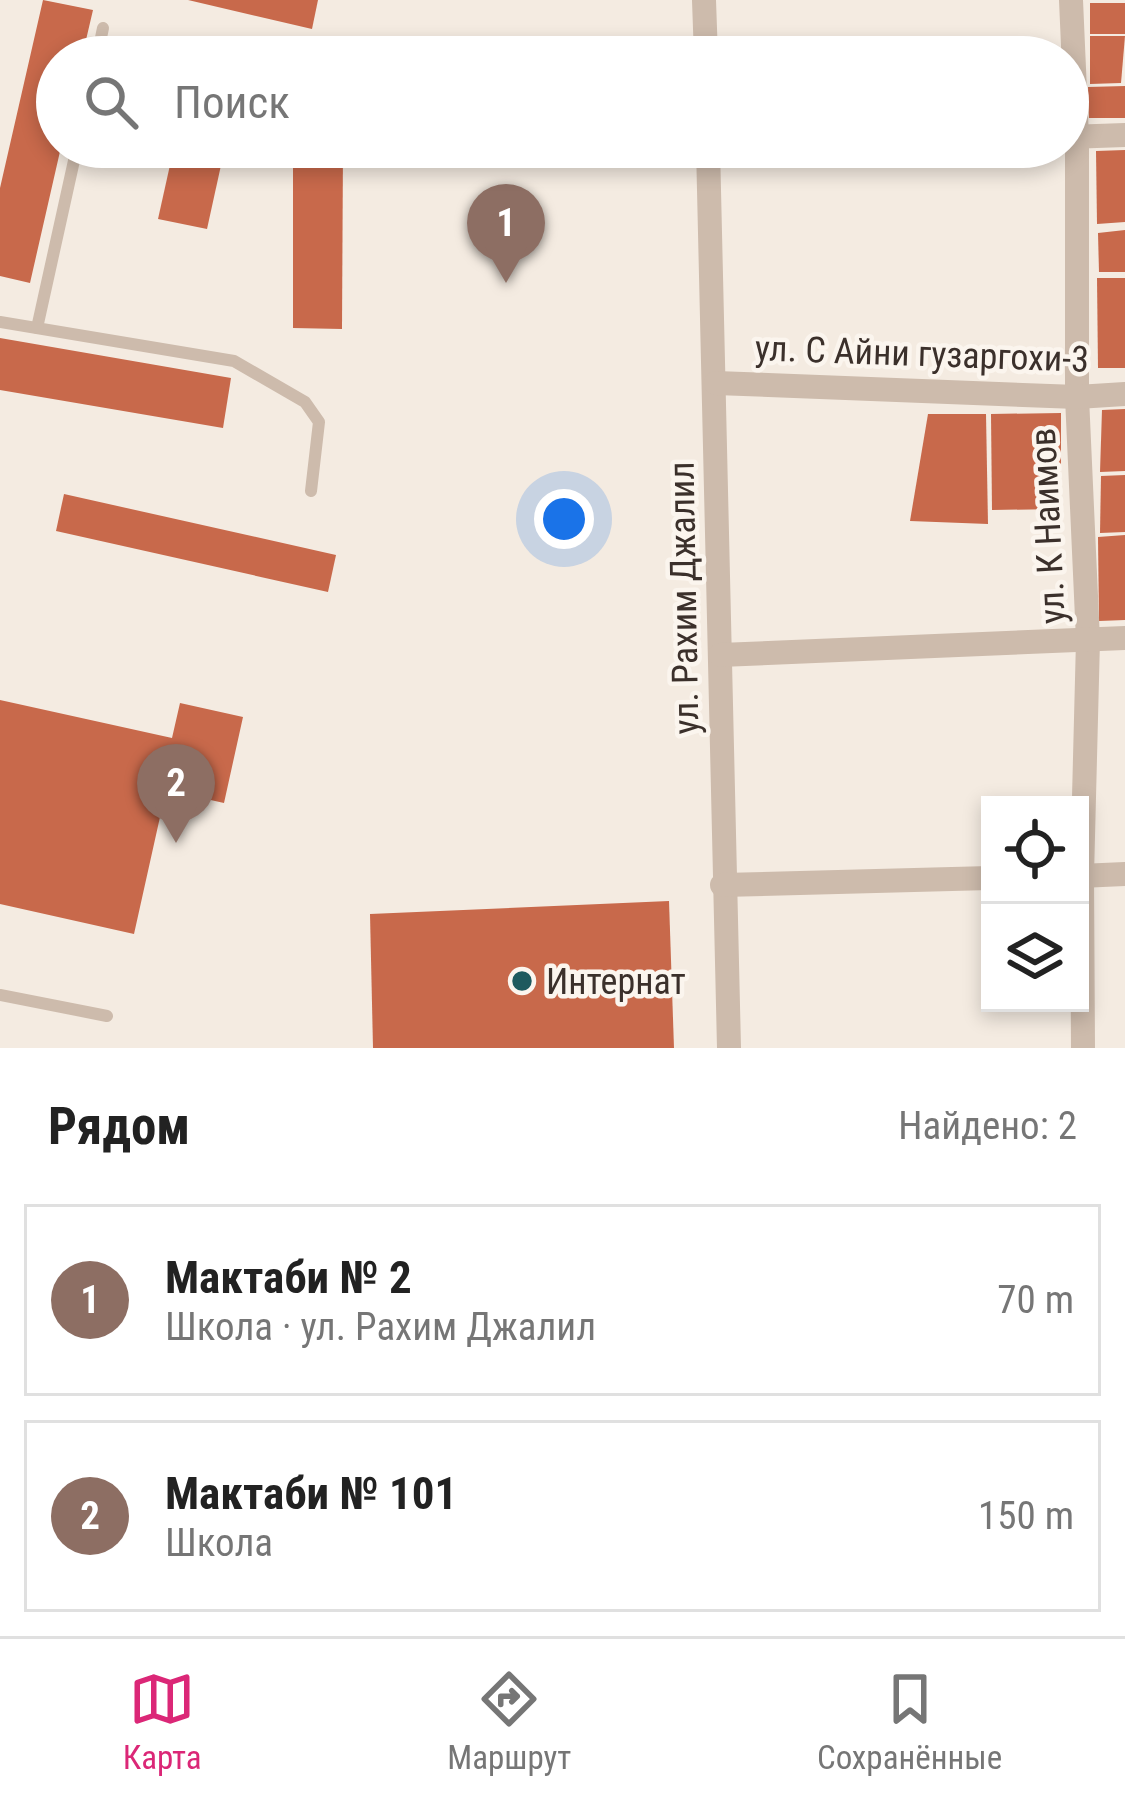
<!DOCTYPE html>
<html lang="ru">
<meta charset="utf-8">
<style>
body{margin:0;font-family:"Roboto Condensed",sans-serif;background:#f2f2f2;color:#222}
.controls{position:absolute;right:36px;bottom:36px;display:grid;overflow:hidden;border-radius:0px;box-shadow:0 6px 18px #0003}
.controls button{width:108px;height:108px;display:grid;place-items:center;padding:0;border:0;border-bottom:3px solid #e0e0e0;background:#fff;color:#222;font:60px sans-serif}
.you{position:absolute;left:564px;top:519px;width:42px;height:42px;margin:-30px;border:9px solid #fff;border-radius:50%;background:#1a73e8;box-shadow:0 0 0 18px #1a73e833}
.badge{display:grid;place-items:center;width:78px;height:78px;border-radius:50%;background:#db2777;color:#fff;font-size:39px;font-weight:700}
.pin{position:absolute;translate:-50% -99px;filter:drop-shadow(0 3px 6px #0008)}
.pin::after{content:'';position:absolute;top:63px;width:42px;height:36px;background:inherit;clip-path:polygon(0 0,100% 0,50% 100%)}
.list{margin:0;padding:0;list-style:none}
h2{display:flex;justify-content:space-between;align-items:center;height:156px;margin:0;padding:0 48px;font-size:51px}
h2 small{font-size:39px;font-weight:400;color:#767676}
.list li{display:grid;grid-template-columns:78px 1fr auto;gap:36px;align-items:center;box-sizing:border-box;height:192px;margin:0 24px 24px;padding:0 24px;border:3px solid #e0e0e0;border-radius:0px}
.list b{display:block;font-size:45px;white-space:nowrap}
.list p{margin:0;font-size:39px;white-space:nowrap;color:#767676}
.list em{font-size:39px;font-style:normal;color:#767676}
.icon{flex:none;width:66px;height:66px;fill:none;stroke:currentColor;stroke-width:2;stroke-linecap:round;stroke-linejoin:round}
.map{position:relative;flex:none;width:1125px;height:1048px;overflow:hidden}
.search{position:absolute;background:#fff;box-shadow:0 6px 18px #0003;left:36px;right:36px;top:36px;height:132px;display:flex;align-items:center;gap:30px;box-sizing:border-box;padding:0 42px;border-radius:66px;color:#767676;font-size:45px}
.sheet{height:588px;background:#fff}
nav{display:flex;justify-content:space-around;align-items:center;box-sizing:border-box;height:168px;border-top:3px solid #e0e0e0;background:#fff;font-size:33px;color:#767676}
nav a{display:grid;justify-items:center;gap:6px}
nav .on{color:#db2777}
.map>svg:first-child{display:block}
.building{fill:#c8694b}
.lines{fill:none;stroke-linecap:round;stroke-linejoin:round}
.service{stroke:#cdbbac;stroke-width:12}
.minor{stroke:#cdbbac;stroke-width:24}
.poi-dot{fill:#1f5a5e;stroke:#fbf5ee;stroke-width:4.5}
.labels{text-anchor:middle;stroke-width:9;stroke-linejoin:round;paint-order:stroke}
.street-label{font-size:36px;fill:#3b302b;stroke:#fbf5ee}
.poi-label{font-size:36px;fill:#3b302b;stroke:#fbf5ee;text-anchor:start}
</style>
<div class="map">
<svg width="1125" height="1048" viewBox="0 0 1125 1048">
<rect width="100%" height="100%" fill="#f4ebe1"/>
<!-- building -->
<g class="building">
<polygon points="43,0 93,10 82,57 57,57 57,147 61,147 30,283 0,276 0,188"/>
<polygon points="188,0 318,0 312,29"/>
<rect x="1090" y="3" width="35" height="31"/>
<polygon points="1090,36 1125,36 1121,83 1090,84"/>
<polygon points="1125,86 1125,118 1089,118 1088,87"/>
<polygon points="174,147 225,147 207,229 158,219"/>
<polygon points="293,147 343,147 342,329 293,328"/>
<polygon points="1125,150 1125,222 1097,224 1096,151"/>
<polygon points="1125,230 1125,272 1099,272 1098,233"/>
<polygon points="1097,278 1125,278 1125,368 1098,368"/>
<polygon points="0,338 231,378 223,428 0,390"/>
<polygon points="1125,409 1125,471 1100,472 1102,410"/>
<polygon points="1061,413 1061,509 992,510 991,414"/>
<polygon points="928,414 986,414 988,524 910,521"/>
<polygon points="1125,475 1125,532 1100,533 1101,476"/>
<polygon points="64,494 336,555 328,592 56,531"/>
<polygon points="1125,535 1125,620 1099,621 1098,537"/>
<polygon points="0,700 172,738 180,703 243,717 224,803 166,790 134,934 0,904"/>
<polygon points="669,901 674,1048 373,1048 370,914"/>
</g>
<g class="lines">
<!-- service -->
<g class="service">
<polyline points="97,57 103,28"/>
<polyline points="0,322 234,361 305,402 319,422 311,491"/>
<polyline points="37,328 77,147"/>
<polyline points="0,995 107,1016"/>
</g>
<!-- minor -->
<g class="minor">
<polyline points="704,0 706,57"/>
<polyline points="1071,0 1077,137 1077,397 1088,640 1082,876 1083,1048"/>
<polyline points="1068,137 1125,135"/>
<polyline points="708,147 729,1048"/>
<polyline points="716,383 1077,397 1125,394"/>
<polyline points="720,655 1125,638"/>
<polyline points="1080,876 1125,874"/>
<polyline points="722,885 990,878"/>
</g>
</g>
<!-- markers -->
<circle class="poi-dot" cx="522" cy="981" r="12"/>
<g class="labels">
<!-- street labels -->
<g class="street-label">
<text transform="translate(922 353) rotate(2)" y="13">ул. С Айни гузаргохи-3</text>
<text transform="translate(1047 526) rotate(-93)" y="13">ул. К Наимов</text>
<text transform="translate(683 598) rotate(-91)" y="13">ул. Рахим Джалил</text>
</g>
<!-- poi labels -->
<g class="poi-label">
<text x="546" y="994">Интернат</text>
</g>
</g>
</svg>
<div class="controls">
<button><svg class="icon" aria-label="locate" viewBox="0 0 24 24"><circle cx="12" cy="12" r="6"/><path d="M12 2v4M12 18v4M2 12h4M18 12h4"/></svg></button>
<button><svg class="icon" aria-label="layers" viewBox="0 0 24 24"><path d="M12 4l9 5-9 5-9-5zM3 14l9 5 9-5"/></svg></button>
</div>
<div class="you"></div>
<div class="pin badge" style="left:506px;top:283px;background:#8d6e63">1</div>
<div class="pin badge" style="left:176px;top:843px;background:#8d6e63">2</div>
<div class="search"><svg class="icon" aria-label="search" viewBox="0 0 24 24"><circle cx="10" cy="10" r="6"/><path d="M15 15l6 6"/></svg>Поиск</div>
</div>
<section class="sheet">
<h2>Рядом<small>Найдено: 2</small></h2>
<ul class="list">
<li><span class="badge" style="background:#8d6e63">1</span><div><b>Мактаби № 2</b><p>Школа · ул. Рахим Джалил</p></div><em>70 m</em></li>
<li><span class="badge" style="background:#8d6e63">2</span><div><b>Мактаби № 101</b><p>Школа</p></div><em>150 m</em></li>
</ul>
</section>
<nav>
<a class="on"><svg class="icon" aria-label="map" viewBox="0 0 24 24"><path d="M3 6l6-2 6 2 6-2v14l-6 2-6-2-6 2zM9 4v14M15 6v14"/></svg>Карта</a>
<a><svg class="icon" aria-label="directions" viewBox="0 0 24 24"><path d="M12 3l9 9-9 9-9-9zM9 14v-3h6M13 9l2 2-2 2"/></svg>Маршрут</a>
<a><svg class="icon" aria-label="saved" viewBox="0 0 24 24"><path d="M7 4h10v16l-5-4-5 4z"/></svg>Сохранённые</a>
</nav>
